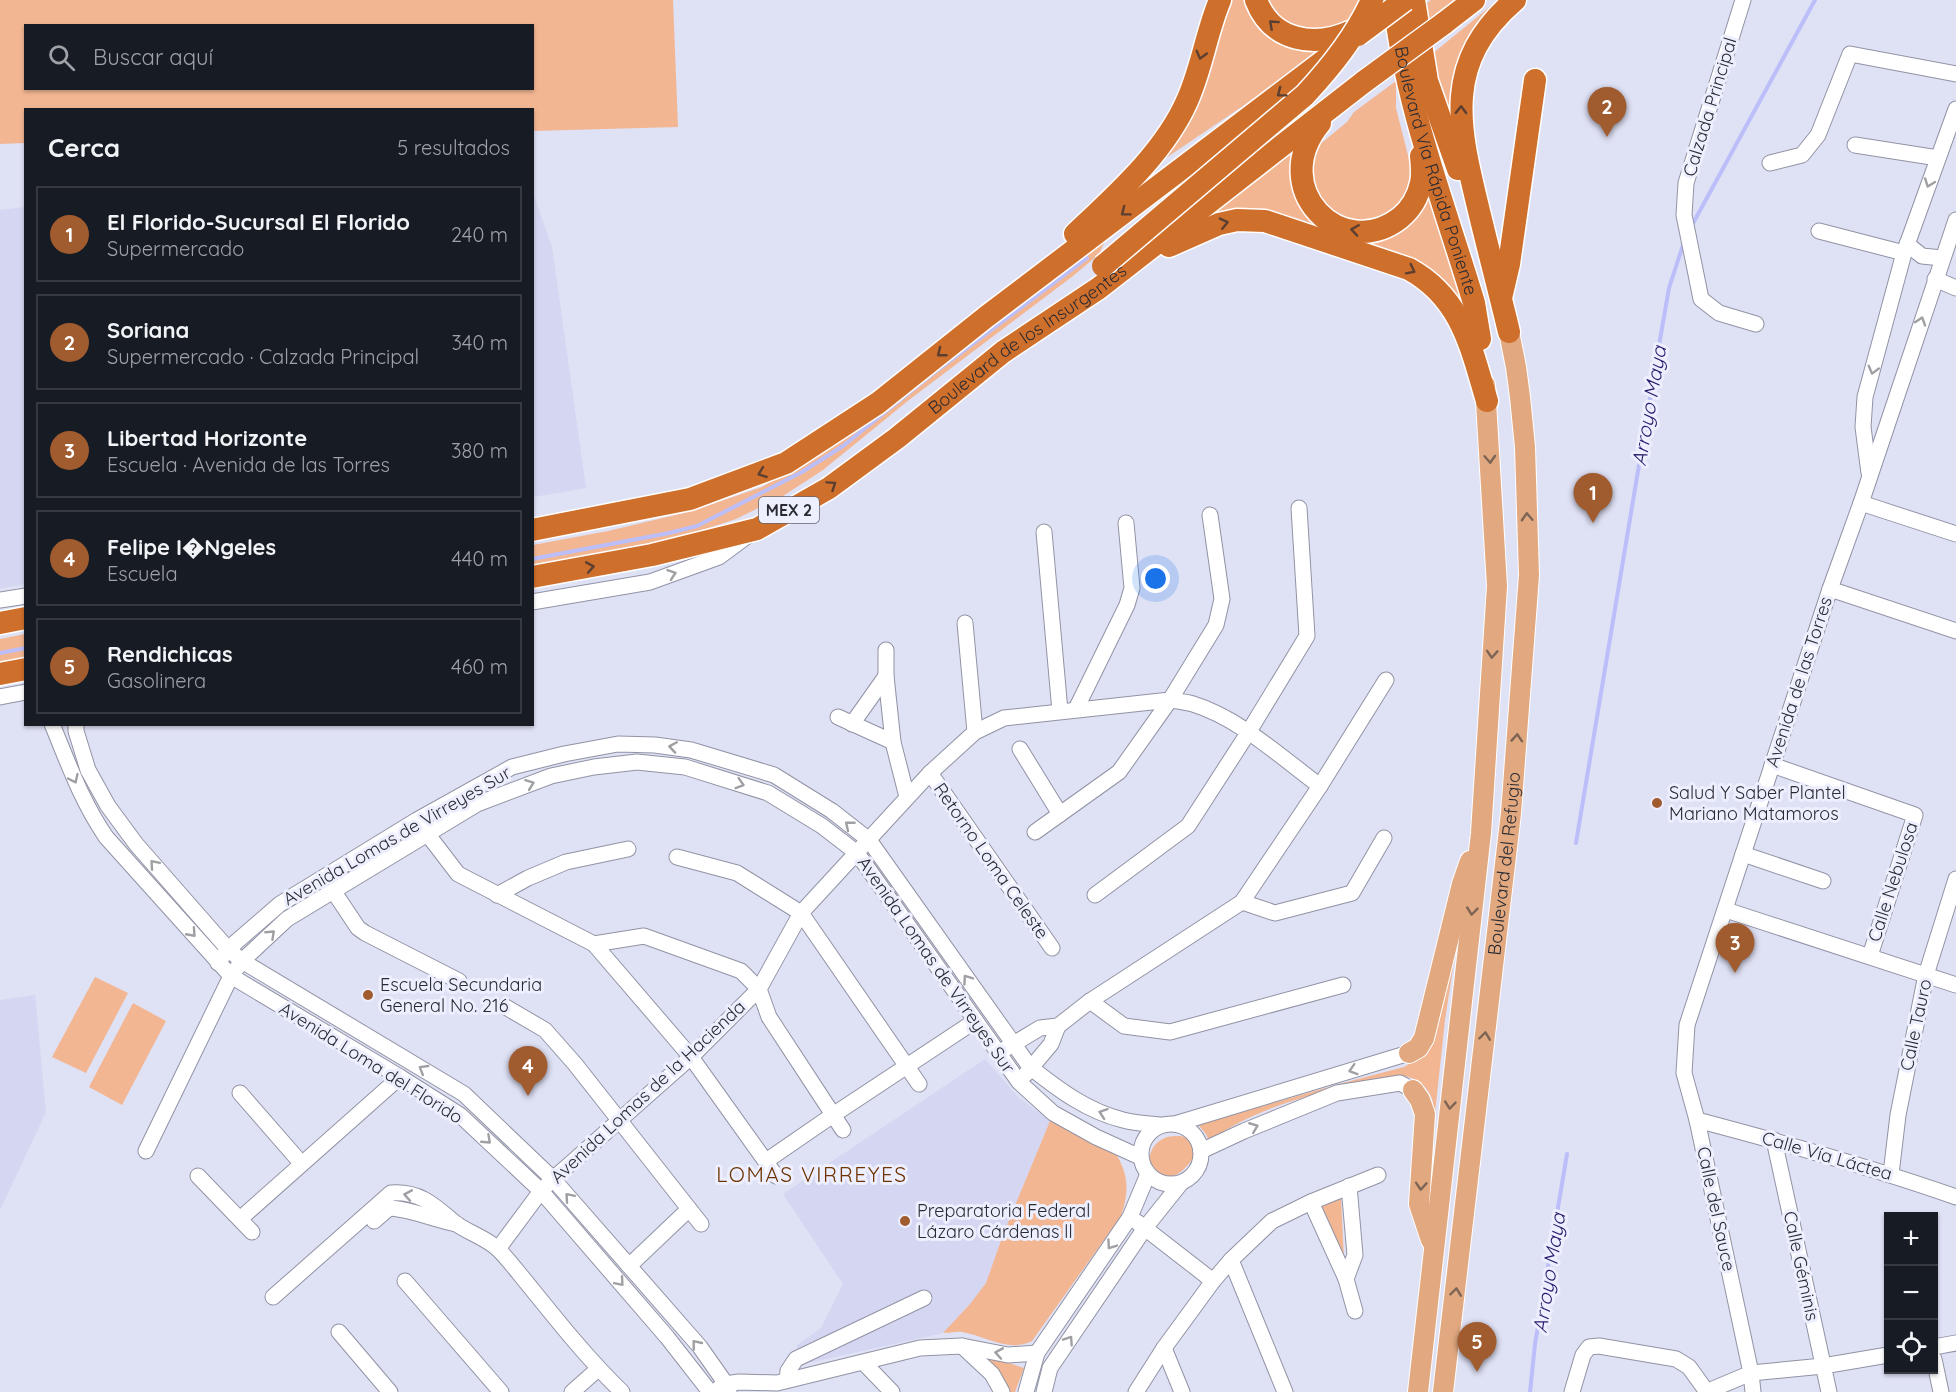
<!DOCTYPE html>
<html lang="es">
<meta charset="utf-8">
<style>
body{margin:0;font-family:Quicksand,sans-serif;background:#242831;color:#f1f3f6}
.controls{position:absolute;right:18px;bottom:18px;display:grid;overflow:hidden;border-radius:0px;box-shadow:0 2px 4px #0004}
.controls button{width:54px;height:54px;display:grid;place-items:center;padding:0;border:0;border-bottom:2px solid #363941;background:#171b24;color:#f1f3f6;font:30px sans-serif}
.you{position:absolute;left:1156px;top:579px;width:21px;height:21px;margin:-15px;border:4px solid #fff;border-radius:50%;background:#1a73e8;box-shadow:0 0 0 9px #1a73e833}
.badge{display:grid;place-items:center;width:39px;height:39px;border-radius:50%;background:#a05b2e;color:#fff;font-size:20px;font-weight:700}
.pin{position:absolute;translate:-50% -50px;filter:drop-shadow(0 2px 3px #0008)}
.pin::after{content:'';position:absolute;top:32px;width:21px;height:18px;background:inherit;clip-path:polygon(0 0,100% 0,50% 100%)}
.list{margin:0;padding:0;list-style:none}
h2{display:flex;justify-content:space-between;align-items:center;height:78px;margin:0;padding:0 24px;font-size:26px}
h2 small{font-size:20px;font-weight:400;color:#9ea1a6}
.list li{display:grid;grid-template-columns:39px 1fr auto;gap:18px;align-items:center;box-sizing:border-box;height:96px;margin:0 12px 12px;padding:0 12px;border:2px solid #363941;border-radius:0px}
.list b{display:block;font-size:22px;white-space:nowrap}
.list p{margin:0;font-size:20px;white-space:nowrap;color:#9ea1a6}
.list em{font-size:20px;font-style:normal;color:#9ea1a6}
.icon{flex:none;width:33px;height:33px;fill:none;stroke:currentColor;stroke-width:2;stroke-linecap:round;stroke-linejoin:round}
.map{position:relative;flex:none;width:1956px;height:1392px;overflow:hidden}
.search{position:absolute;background:#171b24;box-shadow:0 2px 4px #0004;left:24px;top:24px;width:510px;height:66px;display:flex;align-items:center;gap:15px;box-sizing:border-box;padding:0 21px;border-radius:0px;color:#9ea1a6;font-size:22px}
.panel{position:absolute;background:#171b24;box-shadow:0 2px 4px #0004;left:24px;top:108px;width:510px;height:618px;border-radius:0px}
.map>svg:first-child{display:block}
.built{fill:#d5d6f1}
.green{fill:#f3b692;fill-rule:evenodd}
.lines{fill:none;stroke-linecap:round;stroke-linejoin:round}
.stream{stroke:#bbbef9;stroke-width:4}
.minor-casing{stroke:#9193a5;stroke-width:17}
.major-casing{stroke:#fff;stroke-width:22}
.highway-casing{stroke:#fff;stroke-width:25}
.minor{stroke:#fff;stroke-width:15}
.major{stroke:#e2a980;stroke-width:20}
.highway{stroke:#cf6f2c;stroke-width:22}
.highway-bridge-casing{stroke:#fff;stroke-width:25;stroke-linecap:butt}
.highway-bridge{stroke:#cf6f2c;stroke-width:22}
.oneway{stroke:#5c3f30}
.oneway2{stroke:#9fa0a3}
.oneway3{stroke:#7d6455}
.poi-dot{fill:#a05b2e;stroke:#edefff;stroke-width:2}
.labels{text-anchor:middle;stroke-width:6;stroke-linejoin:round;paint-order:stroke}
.shield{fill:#edefff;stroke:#646670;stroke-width:1.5}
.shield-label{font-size:16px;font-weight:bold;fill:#2a2b32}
.street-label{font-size:18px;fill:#2a2b32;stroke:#edefff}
.poi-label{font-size:18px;fill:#2a2b32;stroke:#edefff;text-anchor:start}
.water-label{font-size:20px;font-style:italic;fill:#26196b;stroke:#edefff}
.quarter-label{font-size:21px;letter-spacing:1.5px;fill:#6e3302;stroke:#edefff}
</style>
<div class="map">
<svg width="1956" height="1392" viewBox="0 0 1956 1392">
<rect width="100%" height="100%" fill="#dfe1f5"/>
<!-- built -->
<g class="built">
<polygon points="533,193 552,247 586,488 533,497"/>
<polygon points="25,207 25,584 0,589 0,210"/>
<polygon points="35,995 46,1112 0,1210 0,1000"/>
<polygon points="985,1059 1018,1097 1050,1121 1004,1232 986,1283 970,1304 943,1333 808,1363 796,1346 821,1328 843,1284 783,1194"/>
</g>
<!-- green -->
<g class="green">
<path d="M0,0H673L678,127L533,131L532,110H26L25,143L0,144ZM26,26H532V88H26Z"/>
<polygon points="1231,0 1248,0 1330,47 1163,160 1178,141 1188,123"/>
<polygon points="1263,0 1364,0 1343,29 1290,31"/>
<polygon points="1431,0 1462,0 1427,28 1426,4"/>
<polygon points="1498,0 1505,0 1482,22 1453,148 1432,54"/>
<polygon points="1396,81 1396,108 1412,171 1407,196 1391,216 1349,224 1314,194 1312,159 1319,145 1347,122 1354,112"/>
<polygon points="1302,146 1326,229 1285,219 1182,230"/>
<path d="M1427,171L1464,308C1458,299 1452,289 1444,281C1419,254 1383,249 1349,240L1377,239Z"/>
<polygon points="1106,239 1099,254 1073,276 909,400 823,470 783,496 736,519 697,532 565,565 533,571 533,545 608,531 692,511 762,487 846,438 872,416"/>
<polygon points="25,634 25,663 0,668 0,639"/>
<path d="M1463,903L1445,1020L1425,1206L1433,1103C1431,1090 1418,1078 1404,1076C1393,1075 1379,1080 1368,1082C1315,1092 1253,1109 1209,1141L1206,1134L1195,1121L1259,1107L1343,1083L1404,1067L1419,1058L1428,1049L1435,1038L1440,1018Z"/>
<polygon points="95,977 128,993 86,1073 52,1057"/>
<polygon points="133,1003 166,1021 122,1105 89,1087"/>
<path d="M1050,1121L1116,1154C1129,1175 1129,1193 1121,1216L1032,1341C1008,1353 986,1336 962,1332C956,1331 949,1333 943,1333L970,1304L986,1283L1004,1232Z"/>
<path d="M1180,1136L1188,1138L1195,1146C1196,1157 1191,1162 1183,1170C1154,1194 1137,1155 1161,1140C1166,1136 1174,1136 1180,1136Z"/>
<polygon points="1341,1198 1344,1259 1321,1207"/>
<polygon points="978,1353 1024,1368 1015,1392 1008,1392"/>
</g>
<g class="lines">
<!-- stream -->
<g class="stream">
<polyline points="1691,227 1815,0"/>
<polyline points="532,559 669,533 697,526 802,472 843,446 930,376 1087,258"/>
<polyline points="0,653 26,648"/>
<polyline points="1576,843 1657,357 1669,288 1684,242"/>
<polyline points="1530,1392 1535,1344 1567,1154"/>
</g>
<!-- minor casing -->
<g class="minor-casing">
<g id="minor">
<polyline points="1743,0 1686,183 1684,215 1701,299 1719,313 1756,324"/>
<polyline points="1855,145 1938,158"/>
<polyline points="1770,163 1802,155 1818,135 1850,54 1956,74"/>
<polyline points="1819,231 1904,253"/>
<polyline points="1907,244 1922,256 1942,258"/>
<polyline points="1935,279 1956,288"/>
<polyline points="1869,473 1863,427 1865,397 1904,253 1956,109"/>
<polyline points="1861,503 1956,534"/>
<polyline points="1044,532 1060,711"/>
<polyline points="1830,589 1956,631"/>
<polyline points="0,600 26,596"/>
<polyline points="532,602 650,582 719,557 750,534"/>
<polyline points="965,623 975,732"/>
<polyline points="886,650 886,676 893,742 907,797"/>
<polyline points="0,697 26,692"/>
<polyline points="1076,709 1127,605 1132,588 1126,523"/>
<polyline points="838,717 893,742"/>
<path d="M52,724C69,765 81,800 106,837L231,976L400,1077L460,1115L541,1191L667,1337L710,1392"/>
<polyline points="76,724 76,731 88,770 108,806 136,844 228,949 242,961 464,1094 553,1179 700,1347 726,1384 729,1392"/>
<polyline points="852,724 886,676"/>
<polyline points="1020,749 1060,814"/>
<polyline points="1772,765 1915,815 1870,956"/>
<polyline points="930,773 1052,948"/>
<polyline points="422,827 458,874 594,944 691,1057 776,1176"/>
<polyline points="1035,832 1119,772 1170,700 1216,625 1222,599 1210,515"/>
<polyline points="1743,854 1823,881"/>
<polyline points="677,857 737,873 801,913 919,1084"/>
<polyline points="334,892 358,928 365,933 459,981"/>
<polyline points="497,895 528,878 566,862 628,849"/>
<polyline points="1095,895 1188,826 1248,733 1307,636 1299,508"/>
<polyline points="1242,902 1275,913 1352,893 1384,838"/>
<polyline points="1726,910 1956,985"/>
<polyline points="594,944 644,936 741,971 759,989 769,1017 843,1130"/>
<path d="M218,963L228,949L280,904L417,820L512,767L564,754L618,744L655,745L691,750L774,775L832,811L869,840L1030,1067C1059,1090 1087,1111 1123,1120C1134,1123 1148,1124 1160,1125"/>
<polyline points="1090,1001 1124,1026 1170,1032 1343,985"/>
<polyline points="504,1006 545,1030 575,1064 701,1224"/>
<polyline points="1005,1049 1040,1028 1058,1026 1090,1001 1242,902 1320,786 1386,680"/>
<polyline points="1025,1075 1051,1044 1058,1026"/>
<polyline points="240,1093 301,1163"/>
<path d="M1697,1120C1784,1143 1871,1167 1956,1197"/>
<circle cx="1171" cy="1154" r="30"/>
<polyline points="1175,1124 1409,1053"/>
<polyline points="1774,1140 1829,1392"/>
<polyline points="146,1151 231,976 242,961 287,919 477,804 551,776 594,767 637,762 685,767 768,793 822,826 857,853 1019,1082 1053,1113 1096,1137 1140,1157"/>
<polyline points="1201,1151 1244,1131 1337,1093 1400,1083 1413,1090"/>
<polyline points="766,1161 833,1115 975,1021"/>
<polyline points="1891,1174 1898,1115 1926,975 1956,879"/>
<polyline points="198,1176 252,1232"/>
<polyline points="1311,1202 1346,1279 1355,1311"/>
<polyline points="240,1219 400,1077"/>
<path d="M374,1221L389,1208C412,1209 434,1220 457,1224"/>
<polyline points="1137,1222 1213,1281"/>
<path d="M498,1249L541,1191L553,1179L691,1057L759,989L801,913L930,773L975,732L1004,718L1170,700C1177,701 1186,702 1193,704C1239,718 1282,758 1320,786"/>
<polyline points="1231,1260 1285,1392"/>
<polyline points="629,1266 689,1209"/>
<polyline points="1346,1279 1355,1255 1349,1186"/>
<polyline points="405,1281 501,1392"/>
<path d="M273,1297L391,1193C420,1191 434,1205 455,1223C467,1232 486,1238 498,1249C510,1261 520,1275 531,1288C560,1324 589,1360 622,1392"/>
<polyline points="339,1332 390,1392"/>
<polyline points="962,1346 992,1374 1002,1392"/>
<polyline points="1934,1347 1956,1343"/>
<polyline points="1164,1348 1182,1392"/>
<polyline points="1934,1359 1941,1392"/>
<polyline points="864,1363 892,1392"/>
<polyline points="787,1380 788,1371 796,1359 924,1298"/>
<polyline points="719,1388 726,1384 739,1382 777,1383 920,1348 962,1346 1008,1355 1037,1353"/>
<polyline points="572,1392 598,1369"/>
<polyline points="1026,1392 1037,1353 1130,1217 1148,1174"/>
<polyline points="1044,1392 1050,1368 1145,1228 1181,1183"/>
<polyline points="1136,1392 1164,1348 1213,1281 1231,1260 1272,1221 1311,1202 1378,1175"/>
<polyline points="1572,1392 1583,1355 1589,1347 1599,1346 1676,1359 1689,1367 1707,1392"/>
<polyline points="1706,1392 1751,1373 1823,1366 1888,1355"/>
<polyline points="1753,1392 1751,1373 1697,1120 1684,1073 1687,1025 1830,589 1861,503 1956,220"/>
</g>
</g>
<!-- major casing -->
<g class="major-casing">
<g id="major">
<polyline points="1409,1053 1418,1048 1424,1038 1462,884 1470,861"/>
<polyline points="1413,1090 1420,1100 1425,1114 1419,1204 1431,1240"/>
<polyline points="1418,1392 1481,833 1497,586 1485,385"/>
<path id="s1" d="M1443,1392L1511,813L1529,575L1525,447L1520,397L1516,367L1509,332"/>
</g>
</g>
<!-- highway casing -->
<g class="highway-casing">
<g id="highway">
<path d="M1256,0C1272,42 1315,48 1352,31"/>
<path id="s2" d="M1394,0C1405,104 1444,203 1474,303L1480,339"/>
<polyline points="1414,0 1427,81 1458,169"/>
<polyline points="1443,24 1474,0"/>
<path d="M1320,123C1266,189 1342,263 1400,218C1411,209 1418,197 1421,183C1423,174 1422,165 1421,156"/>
<path d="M1075,234C1116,195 1164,153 1187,101C1202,68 1206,33 1220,0"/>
<path d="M1169,246L1219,224L1237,220L1265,221L1409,269C1462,298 1471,348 1487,401"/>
<polyline points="1501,298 1509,264 1535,80"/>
<path d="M1509,332C1499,290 1488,249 1478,207C1458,125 1443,62 1515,0"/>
<polyline points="532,530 690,499 786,463 878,403 986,317 1338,50"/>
<path id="s3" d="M532,577L652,555L757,529L829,488L897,438L1003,352L1099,288L1365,81"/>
<polyline points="0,623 26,618"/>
<polyline points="0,674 26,669"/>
</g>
</g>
<!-- minor -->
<use href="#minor" class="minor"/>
<!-- major -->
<use href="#major" class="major"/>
<!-- highway -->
<use href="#highway" class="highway"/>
<!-- highway-bridge casing -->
<g class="highway-bridge-casing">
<g id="highway-bridge">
<polyline points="1358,35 1405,0"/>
<polyline points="1365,81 1443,24"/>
<path d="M1103,266L1305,95C1332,66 1356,36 1372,0"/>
</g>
</g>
<!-- highway-bridge -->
<use href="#highway-bridge" class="highway-bridge"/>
</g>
<!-- one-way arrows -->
<defs><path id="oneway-chevron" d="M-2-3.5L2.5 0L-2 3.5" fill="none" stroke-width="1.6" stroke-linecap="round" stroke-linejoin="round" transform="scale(1.5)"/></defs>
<g class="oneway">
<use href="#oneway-chevron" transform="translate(1273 24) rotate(-138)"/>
<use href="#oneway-chevron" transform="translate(1201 55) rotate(105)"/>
<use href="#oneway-chevron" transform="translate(1281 93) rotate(143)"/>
<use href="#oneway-chevron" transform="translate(1461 110) rotate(-89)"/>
<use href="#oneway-chevron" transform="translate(1125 212) rotate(143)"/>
<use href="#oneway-chevron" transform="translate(1224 223) rotate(-13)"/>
<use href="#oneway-chevron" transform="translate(1355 230) rotate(-171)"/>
<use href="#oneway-chevron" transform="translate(1411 270) rotate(27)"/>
<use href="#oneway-chevron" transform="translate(941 353) rotate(142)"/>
<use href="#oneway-chevron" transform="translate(762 473) rotate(160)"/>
<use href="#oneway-chevron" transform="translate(832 485) rotate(-34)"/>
<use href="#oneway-chevron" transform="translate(590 567) rotate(-10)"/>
</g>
<g class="oneway2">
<use href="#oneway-chevron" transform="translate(1929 183) rotate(110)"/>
<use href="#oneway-chevron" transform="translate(1921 321) rotate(-72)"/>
<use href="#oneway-chevron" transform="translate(1873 370) rotate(105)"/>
<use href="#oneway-chevron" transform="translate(672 574) rotate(-19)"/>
<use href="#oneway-chevron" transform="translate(673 747) rotate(-171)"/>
<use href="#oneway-chevron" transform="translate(74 779) rotate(65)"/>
<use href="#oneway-chevron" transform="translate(530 784) rotate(-21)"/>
<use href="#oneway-chevron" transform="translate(740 784) rotate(17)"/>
<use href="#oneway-chevron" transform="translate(849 825) rotate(-141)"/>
<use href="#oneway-chevron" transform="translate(154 864) rotate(-131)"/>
<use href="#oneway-chevron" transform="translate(192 933) rotate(48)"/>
<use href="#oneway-chevron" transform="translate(271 934) rotate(-43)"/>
<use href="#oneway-chevron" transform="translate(967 979) rotate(-125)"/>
<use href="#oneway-chevron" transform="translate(423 1069) rotate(-149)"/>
<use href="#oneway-chevron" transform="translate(1353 1070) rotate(163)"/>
<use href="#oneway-chevron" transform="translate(1103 1113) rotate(-161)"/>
<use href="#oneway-chevron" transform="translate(1254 1127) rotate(-22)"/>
<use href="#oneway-chevron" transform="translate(487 1140) rotate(43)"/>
<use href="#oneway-chevron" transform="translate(408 1195) rotate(-170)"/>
<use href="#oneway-chevron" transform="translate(569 1197) rotate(-131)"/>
<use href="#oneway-chevron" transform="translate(1111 1245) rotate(125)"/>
<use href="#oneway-chevron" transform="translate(620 1282) rotate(49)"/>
<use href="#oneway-chevron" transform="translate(1069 1340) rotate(-56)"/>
<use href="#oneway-chevron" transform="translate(696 1344) rotate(-129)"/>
<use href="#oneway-chevron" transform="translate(999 1353) rotate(-170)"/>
</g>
<g class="oneway3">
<use href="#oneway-chevron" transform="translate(1490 459) rotate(87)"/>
<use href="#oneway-chevron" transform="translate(1527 517) rotate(-92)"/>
<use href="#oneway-chevron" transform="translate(1492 654) rotate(94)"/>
<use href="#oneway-chevron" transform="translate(1517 738) rotate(-86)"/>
<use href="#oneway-chevron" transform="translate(1472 911) rotate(96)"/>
<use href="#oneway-chevron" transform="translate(1485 1036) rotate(-83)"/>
<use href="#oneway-chevron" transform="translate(1450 1105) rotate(96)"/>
<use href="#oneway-chevron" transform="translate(1421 1186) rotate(94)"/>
<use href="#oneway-chevron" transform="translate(1456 1292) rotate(-83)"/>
</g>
<!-- markers -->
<g class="poi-dot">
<circle cx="1657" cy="803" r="6"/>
<circle cx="368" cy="995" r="6"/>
<circle cx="905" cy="1221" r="6"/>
</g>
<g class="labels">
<!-- shield labels -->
<rect class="shield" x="759" y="497" width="60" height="26" rx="4.5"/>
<g class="shield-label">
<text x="789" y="516">MEX 2</text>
</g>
<!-- street labels -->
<g class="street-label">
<text transform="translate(1710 107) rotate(-73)" y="6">Calzada Principal</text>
<text dy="6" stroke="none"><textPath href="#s2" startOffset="176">Boulevard Vía Rápida Poniente</textPath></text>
<text dy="6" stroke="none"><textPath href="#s3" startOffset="561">Boulevard de los Insurgentes</textPath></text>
<text transform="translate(1799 682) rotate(-72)" y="6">Avenida de las Torres</text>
<text transform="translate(397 836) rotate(-30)" y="6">Avenida Lomas de Virreyes Sur</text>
<text transform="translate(991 861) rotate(55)" y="6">Retorno Loma Celeste</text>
<text dy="6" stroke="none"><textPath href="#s1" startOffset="532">Boulevard del Refugio</textPath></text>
<text transform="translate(1893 882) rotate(-72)" y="6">Calle Nebulosa</text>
<text transform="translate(936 965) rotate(55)" y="6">Avenida Lomas de Virreyes Sur</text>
<text transform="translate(1916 1025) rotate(-78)" y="6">Calle Tauro</text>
<text transform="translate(371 1063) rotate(32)" y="6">Avenida Loma del Florido</text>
<text transform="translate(648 1092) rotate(-43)" y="6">Avenida Lomas de la Hacienda</text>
<text transform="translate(1827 1156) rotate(16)" y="6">Calle Vía Láctea</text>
<text transform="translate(1716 1209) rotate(78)" y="6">Calle del Sauce</text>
<text transform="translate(1801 1266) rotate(78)" y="6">Calle Géminis</text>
</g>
<!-- poi labels -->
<g class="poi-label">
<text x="1669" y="799">Salud Y Saber Plantel<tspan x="1669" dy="21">Mariano Matamoros</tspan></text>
<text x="380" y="991">Escuela Secundaria<tspan x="380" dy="21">General No. 216</tspan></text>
<text x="917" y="1217">Preparatoria Federal<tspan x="917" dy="21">Lázaro Cárdenas ll</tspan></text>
</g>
<!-- water labels -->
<g class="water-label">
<text transform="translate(1649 406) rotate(-80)" y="7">Arroyo Maya</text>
<text transform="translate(1549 1273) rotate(-81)" y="7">Arroyo Maya</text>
</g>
<!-- quarter labels -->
<g class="quarter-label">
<text x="812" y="1182">LOMAS VIRREYES</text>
</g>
</g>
</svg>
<div class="controls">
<button>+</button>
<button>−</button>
<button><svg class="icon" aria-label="locate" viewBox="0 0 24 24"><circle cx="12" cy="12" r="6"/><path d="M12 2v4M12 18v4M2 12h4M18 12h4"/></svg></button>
</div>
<div class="you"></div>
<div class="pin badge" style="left:1593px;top:523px">1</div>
<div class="pin badge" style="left:1607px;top:137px">2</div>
<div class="pin badge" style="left:1735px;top:973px">3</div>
<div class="pin badge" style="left:528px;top:1096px">4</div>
<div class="pin badge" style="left:1477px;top:1372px">5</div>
<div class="search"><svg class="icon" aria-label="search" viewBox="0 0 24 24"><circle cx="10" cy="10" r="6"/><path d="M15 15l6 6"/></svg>Buscar aquí</div>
<section class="panel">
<h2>Cerca<small>5 resultados</small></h2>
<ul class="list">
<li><span class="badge">1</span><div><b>El Florido-Sucursal El Florido</b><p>Supermercado</p></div><em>240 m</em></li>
<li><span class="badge">2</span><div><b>Soriana</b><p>Supermercado · Calzada Principal</p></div><em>340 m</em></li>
<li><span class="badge">3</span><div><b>Libertad Horizonte</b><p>Escuela · Avenida de las Torres</p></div><em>380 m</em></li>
<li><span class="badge">4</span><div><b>Felipe I�Ngeles</b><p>Escuela</p></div><em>440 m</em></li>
<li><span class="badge">5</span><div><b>Rendichicas</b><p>Gasolinera</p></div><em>460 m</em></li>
</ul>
</section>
</div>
